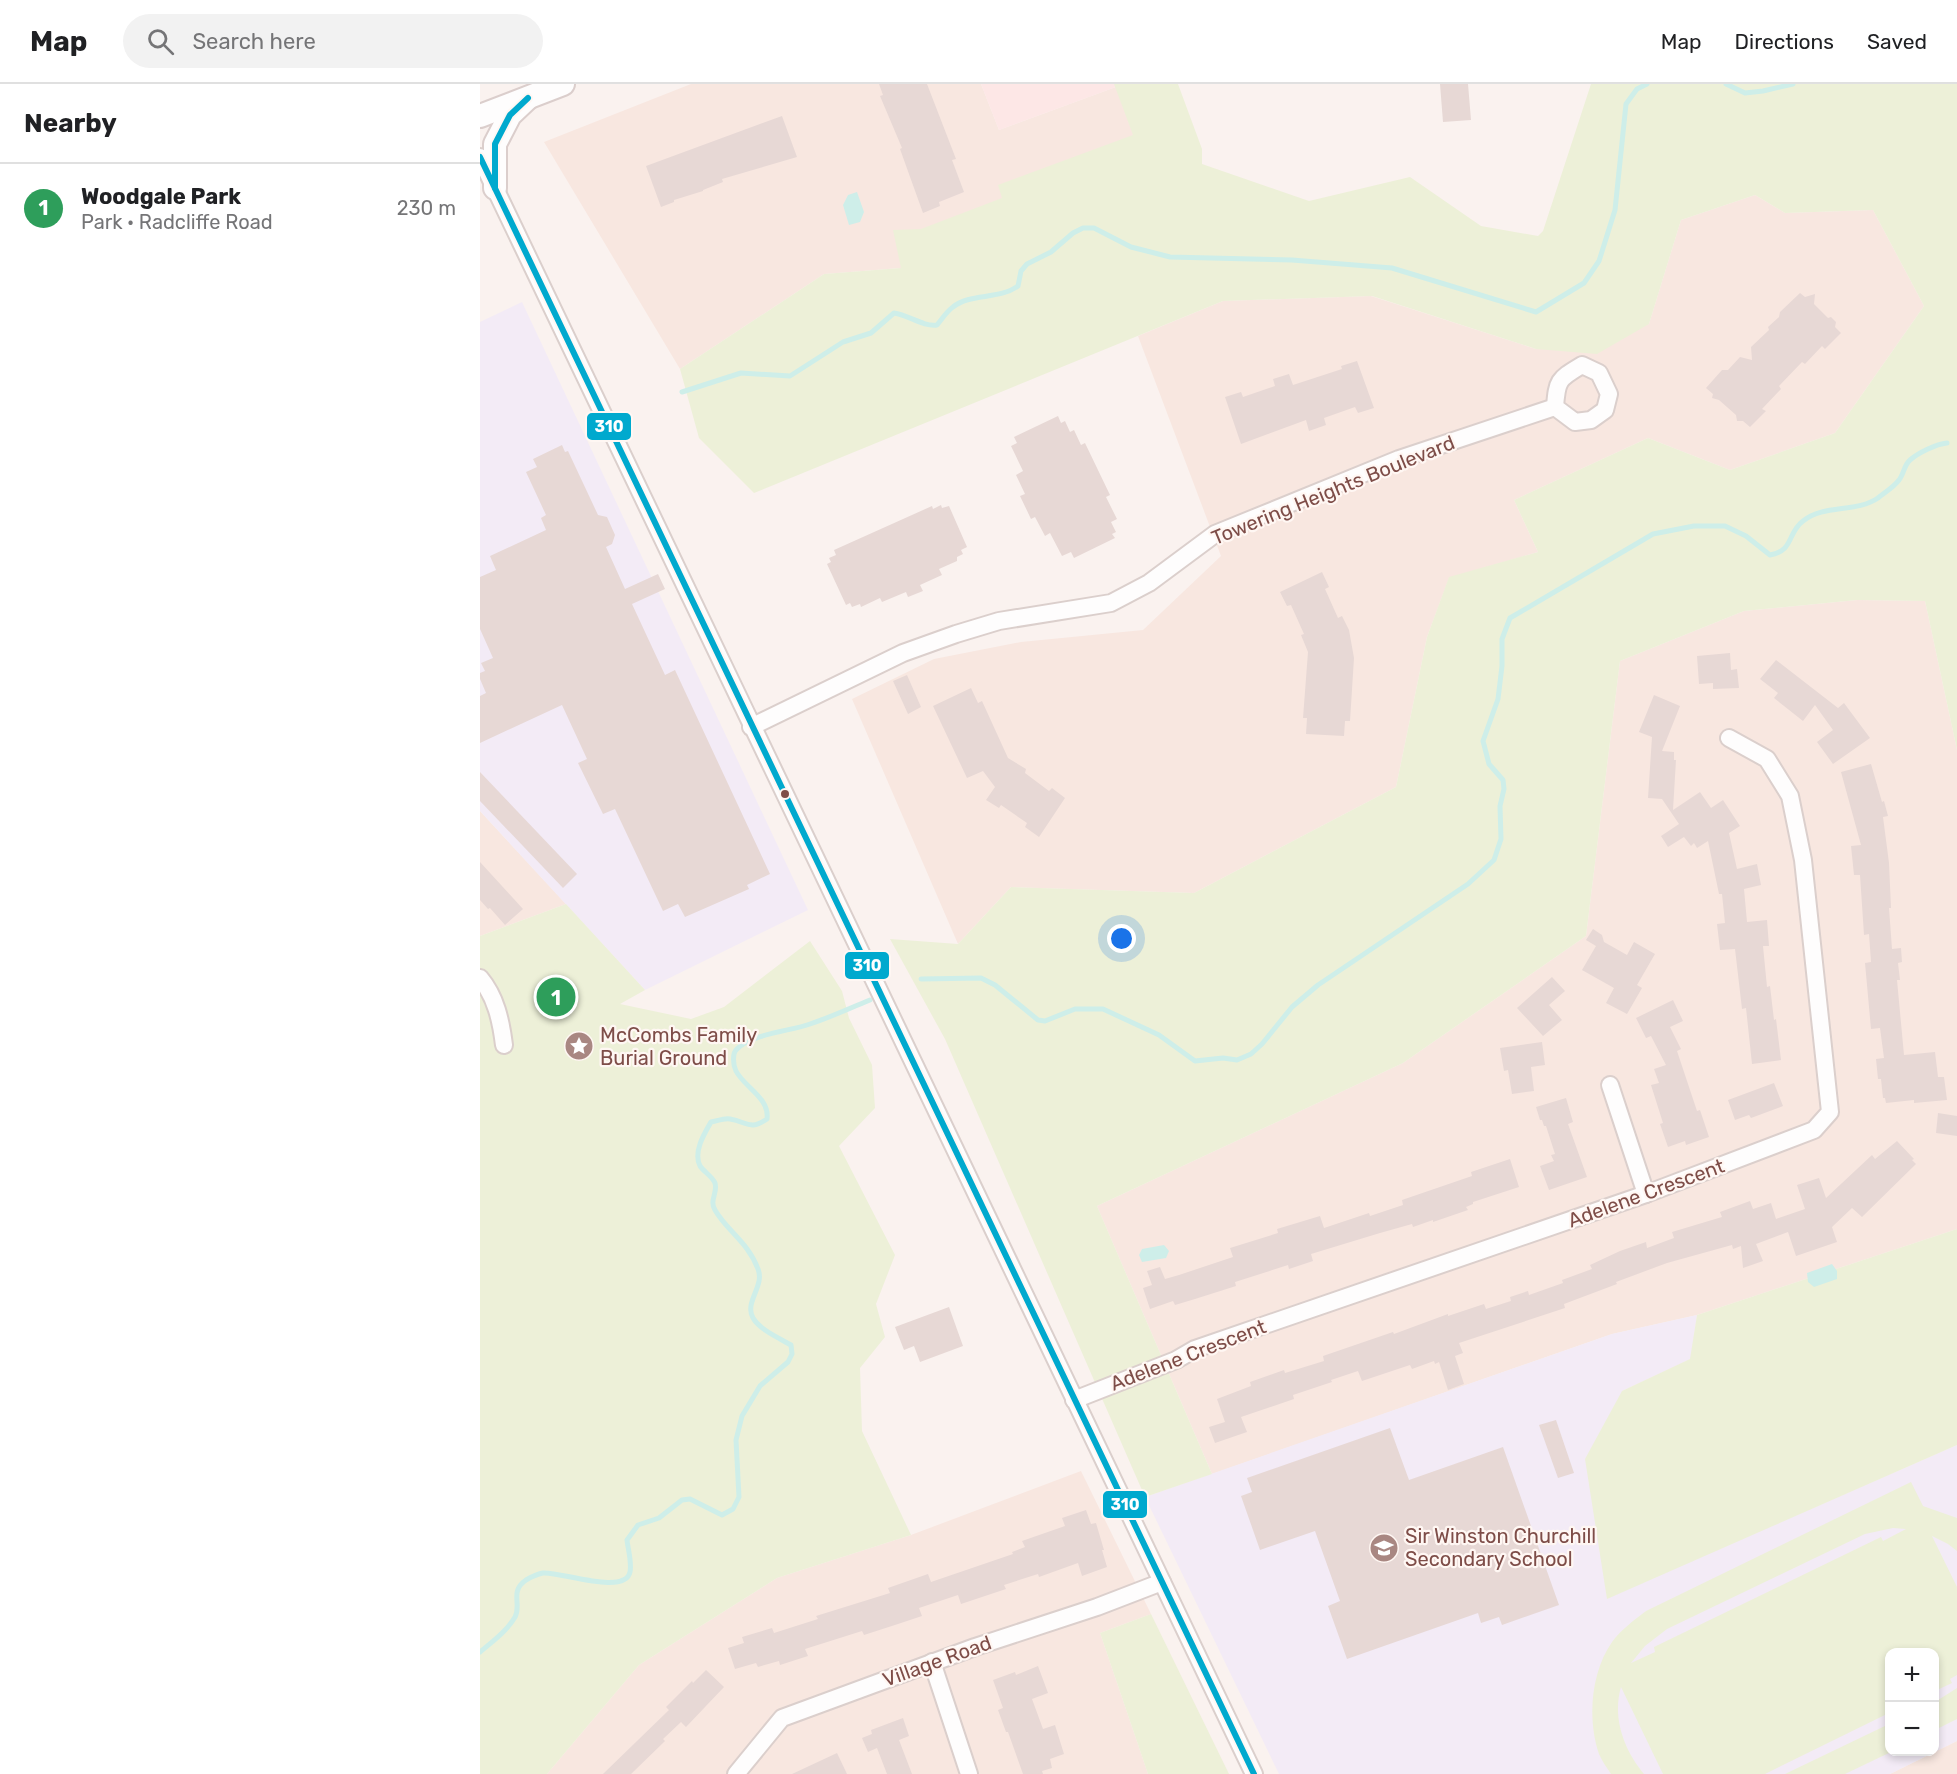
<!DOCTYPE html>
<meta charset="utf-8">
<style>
body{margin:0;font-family:Rubik,sans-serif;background:#f2f2f2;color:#202124}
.controls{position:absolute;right:18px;bottom:18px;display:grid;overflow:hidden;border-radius:12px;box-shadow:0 3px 9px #0003}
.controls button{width:54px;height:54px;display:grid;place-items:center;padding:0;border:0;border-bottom:2px solid #e0e0e0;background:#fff;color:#202124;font:30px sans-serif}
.you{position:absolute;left:642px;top:855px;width:21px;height:21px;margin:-15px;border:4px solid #fff;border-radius:50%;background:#1a73e8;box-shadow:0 0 0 9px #1a73e833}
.badge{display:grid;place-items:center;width:39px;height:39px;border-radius:50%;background:#d93025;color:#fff;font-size:20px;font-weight:700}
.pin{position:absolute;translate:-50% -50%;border:3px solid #fff;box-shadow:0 2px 6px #0006}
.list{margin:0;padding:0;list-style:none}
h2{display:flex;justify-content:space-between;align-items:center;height:78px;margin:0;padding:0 24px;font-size:26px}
h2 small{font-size:20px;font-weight:400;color:#757577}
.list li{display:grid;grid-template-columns:39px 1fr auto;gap:18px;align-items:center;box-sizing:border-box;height:90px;padding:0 24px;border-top:2px solid #e0e0e0}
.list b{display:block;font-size:22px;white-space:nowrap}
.list p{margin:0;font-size:20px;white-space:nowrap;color:#757577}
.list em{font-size:20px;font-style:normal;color:#757577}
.icon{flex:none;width:33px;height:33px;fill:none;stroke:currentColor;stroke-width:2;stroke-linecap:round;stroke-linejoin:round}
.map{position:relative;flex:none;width:1477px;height:1690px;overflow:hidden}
header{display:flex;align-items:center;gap:36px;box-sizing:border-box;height:84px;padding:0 30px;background:#fff;border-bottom:2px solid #e0e0e0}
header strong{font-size:28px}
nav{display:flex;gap:33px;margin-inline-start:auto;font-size:21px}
.search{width:420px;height:54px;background:#f2f2f2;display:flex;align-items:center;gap:15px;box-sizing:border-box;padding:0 21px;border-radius:33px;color:#757577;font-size:22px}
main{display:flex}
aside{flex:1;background:#fff}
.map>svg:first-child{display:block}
.residential{fill:#f8e7e0}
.commercial{fill:#fde7e6}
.education{fill:#f3ebf6;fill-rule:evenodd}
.green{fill:#edf0d8;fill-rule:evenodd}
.water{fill:#ceeee9}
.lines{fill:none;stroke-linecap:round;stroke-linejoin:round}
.stream{stroke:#ceeee9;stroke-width:5}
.building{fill:#e7d8d5}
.minor-casing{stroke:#dbcfcc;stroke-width:20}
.secondary-casing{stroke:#dbcecc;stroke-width:26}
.minor{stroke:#fefdfd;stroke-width:16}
.secondary{stroke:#fefdfd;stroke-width:22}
.bus-1-casing{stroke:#fff7f3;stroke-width:10}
.bus-1{stroke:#00a9ce;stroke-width:6}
.bus-dot{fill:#7e4d48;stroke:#fff7f3;stroke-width:2}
.labels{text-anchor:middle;stroke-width:4.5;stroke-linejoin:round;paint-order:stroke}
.street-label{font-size:20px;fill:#7e4d48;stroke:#fff7f3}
.poi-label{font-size:20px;fill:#7e4d48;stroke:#fff7f3;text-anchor:start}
.line-badge{stroke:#fff7f3;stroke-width:2}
.badge-label{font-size:16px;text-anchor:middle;font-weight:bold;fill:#fff}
</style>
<header>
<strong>Map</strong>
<div class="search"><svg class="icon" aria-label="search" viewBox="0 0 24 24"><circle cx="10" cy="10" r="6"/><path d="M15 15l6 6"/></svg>Search here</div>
<nav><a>Map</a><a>Directions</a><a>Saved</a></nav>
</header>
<main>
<aside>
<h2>Nearby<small></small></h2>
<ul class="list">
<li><span class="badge" style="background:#2e9e5b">1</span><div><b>Woodgale Park</b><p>Park · Radcliffe Road</p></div><em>230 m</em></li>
</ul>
</aside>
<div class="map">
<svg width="1477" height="1690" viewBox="0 0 1477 1690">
<rect width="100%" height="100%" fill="#faf2ef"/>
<!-- residential -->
<g class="residential">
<polygon points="211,0 501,0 519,46 644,0 692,0 722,80 497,178 344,190 200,285 64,58"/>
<polygon points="1275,111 1305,129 1393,126 1444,222 1355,349 1250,386 1168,354 1034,416 1058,468 969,494 947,553 916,703 714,809 531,803 478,860 372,615 454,575 541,558 663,546 741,472 658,252 743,217 891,212 1056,265 1169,240 1201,136"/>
<polygon points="1377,516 1445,517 1477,666 1477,1145 1217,1231 1132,1250 732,1390 617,1122 923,979 1106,852 1140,577 1264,527"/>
<polygon points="0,727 86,820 0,852"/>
<polygon points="601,1387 671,1530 620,1549 668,1690 67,1690 159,1581 297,1494 431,1451"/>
<polygon points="1477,1657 1477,1690 1410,1690"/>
</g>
<!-- commercial -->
<polygon class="commercial" points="501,0 644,0 519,46"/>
<!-- education -->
<g class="education">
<polygon points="42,218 328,826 165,906 0,727 0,238"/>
<path d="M1217,1231L1211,1275L1142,1307L1127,1514L1477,1361V1657L1410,1690H799L665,1413L1132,1250ZM1410,1568H1454V1668H1410Z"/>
</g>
<!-- green -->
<g class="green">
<polygon points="634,0 698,0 722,65 722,80 829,117 930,93 1001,142 1058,152 1063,147 1111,0 1477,0 1477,666 1445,517 1377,516 1264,527 1140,577 1106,852 923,979 617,1122 732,1390 665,1413 465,955 410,855 478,860 531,803 714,809 916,703 947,553 969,493 1058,468 1034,416 1168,354 1250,386 1355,349 1444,222 1393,126 1305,129 1275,111 1201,136 1169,240 1117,270 1056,265 892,212 743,217 274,409 219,354 200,285 344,190 421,184 413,146 441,145 522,114 518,101 653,51"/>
<polygon points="86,820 165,906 140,920 211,935 244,923 330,857 362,907 369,934 392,981 395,1024 359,1062 415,1171 396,1220 405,1253 380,1284 382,1347 431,1451 297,1494 159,1581 67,1690 0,1690 0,852"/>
<polygon points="1477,1145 1477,1361 1127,1515 1105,1375 1142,1307 1210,1275 1217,1231"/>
<path d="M1431,1398L1443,1422L1477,1434V1467L1468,1460L1452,1452L1477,1503V1591L1470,1595L1472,1599L1455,1607L1454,1568H1410L1409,1629L1285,1690H1183L1141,1603C1132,1634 1144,1666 1164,1690H1131C1127,1684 1122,1677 1119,1670C1107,1635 1111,1588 1132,1558C1141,1546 1154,1536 1166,1527ZM1413,1444L1426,1445L1403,1457L1401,1453L1174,1563L1175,1568L1151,1579L1165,1562L1187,1545L1385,1450Z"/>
<polygon points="671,1530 749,1690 668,1690 620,1549"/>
<polygon points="1477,1604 1477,1635 1455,1646 1455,1618"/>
<polygon points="1409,1640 1410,1668 1411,1668 1365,1690 1305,1690"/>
</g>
<!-- water -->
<g class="water">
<polygon points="377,108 384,128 380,138 369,141 363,121 368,111"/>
<polygon points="684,1161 689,1167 686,1174 662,1178 659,1171 662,1165"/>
<polygon points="1352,1180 1357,1187 1357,1195 1334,1203 1328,1198 1327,1189"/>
</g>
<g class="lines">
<!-- stream -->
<g class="stream">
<polyline points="1246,0 1265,9 1283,7 1313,0"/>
<path d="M202,308L261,289L310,292L363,258L391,249L414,229C429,231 443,243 457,241C462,235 467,227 473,223C490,209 519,216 538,202L541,187L547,180L571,168L593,149L603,144H614L651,163L690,173L812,176L912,184L1056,228L1104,199L1119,177L1135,126L1146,20L1157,5L1167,0"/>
<path d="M441,895L501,894L515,901L558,936L565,937L595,925H623L679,951L715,977L743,974L757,976L771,970L782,960L812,923L838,901L988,800L1014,776L1021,755L1020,722L1024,705L1023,696L1009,680L1003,657L1018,615L1022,582V555L1030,534L1173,450L1214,442H1245L1266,452L1290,471C1314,467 1307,449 1323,437C1344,420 1376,429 1398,414C1404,409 1414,403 1419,396C1424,390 1424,381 1430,376C1438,369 1456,360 1467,359"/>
<path d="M0,1568C12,1558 27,1547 35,1533C42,1520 29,1508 46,1496C51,1493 58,1490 63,1489C79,1487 145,1512 150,1488C152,1479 148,1465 147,1456L158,1441L179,1434L202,1416L210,1415L242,1431L253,1425L259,1413L256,1356L262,1332L280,1302L308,1278L312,1270L311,1261C299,1254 280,1246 273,1234C264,1218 285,1202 278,1185C268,1158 247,1147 235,1126C229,1116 238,1109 235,1099C232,1092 224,1088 220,1082C213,1068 224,1050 231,1038C237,1037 244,1034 250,1035C268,1038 269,1047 287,1035C290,1014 264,1003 256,987C253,981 252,969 257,965C271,950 311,947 330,940C351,933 370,924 390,916"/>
</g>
</g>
<!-- building -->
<g class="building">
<polygon points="399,0 447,0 476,75 472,76 484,108 459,118 460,122 443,129 420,65 422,64 400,12 403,11"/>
<polygon points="960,0 988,0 991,36 963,38"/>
<polygon points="302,32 317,73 242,95 243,98 223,106 223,107 194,116 194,118 181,123 166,82"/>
<polygon points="1320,209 1325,213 1335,210 1334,220 1348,234 1351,233 1356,238 1355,243 1361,249 1345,265 1342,262 1325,280 1322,278 1299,302 1301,305 1282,325 1286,327 1270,343 1263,337 1257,337 1256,331 1239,316 1232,314 1233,310 1226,304 1242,286 1248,286 1260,273 1272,276 1271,263 1289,246 1288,243 1299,233 1300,228"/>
<polygon points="877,277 894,324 878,329 875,323 844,334 846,341 829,347 826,336 761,360 745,313 761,308 763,313 795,302 793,295 809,290 813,301 862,285 861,282"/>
<polygon points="578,332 581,339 585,337 590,348 594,346 601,361 605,359 630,411 626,413 637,435 631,438 636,448 632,450 635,454 594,474 591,468 582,472 570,449 565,452 555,433 551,435 540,412 545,410 536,391 543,387 531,362 537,359 534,353"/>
<polygon points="82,361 85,368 88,367 118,431 127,433 135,451 132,460 126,463 145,505 178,490 185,505 152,520 185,591 195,586 290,790 267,801 269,805 205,833 198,820 183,827 135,725 123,730 98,679 107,675 82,621 0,659 0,612 6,609 0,595 0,589 5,587 1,579 13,574 0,545 0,493 16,486 10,472 66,446 61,434 66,431 46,388 57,383 53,375"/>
<polygon points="461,421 462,424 469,422 487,463 481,466 483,470 477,473 477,477 459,485 462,491 440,501 443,507 428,513 426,508 402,518 400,514 381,523 380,520 372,523 370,519 366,521 347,480 351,478 349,474 356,471 354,466 452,422 453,425"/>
<polygon points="842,488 849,503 845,505 858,534 862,532 869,546 874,574 870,637 865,637 864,652 826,650 827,634 823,634 828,568 821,551 824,550 811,521 807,522 800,508"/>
<polygon points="1250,569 1251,586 1257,585 1259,604 1233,605 1233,599 1219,600 1217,572"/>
<polygon points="1296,576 1358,624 1364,619 1390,654 1353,680 1337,658 1353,646 1335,621 1323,637 1294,614 1298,609 1280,595"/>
<polygon points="427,591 441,623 428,630 413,597"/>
<polygon points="491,604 498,619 502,617 528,674 546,685 545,689 569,707 572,704 585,714 559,753 545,743 547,739 521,721 519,724 506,716 515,703 503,687 487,694 453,622"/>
<polygon points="1174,611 1200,622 1182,667 1194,668 1194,676 1196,676 1193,726 1220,708 1231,724 1243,716 1260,742 1249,749 1257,785 1277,780 1281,801 1264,805 1267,838 1287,836 1289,862 1283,862 1287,903 1290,902 1294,936 1296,935 1301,976 1272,980 1266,924 1262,925 1255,865 1240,866 1237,840 1245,839 1242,810 1239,810 1228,757 1217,764 1214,759 1211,762 1204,753 1188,763 1181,752 1199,740 1182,715 1168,714 1172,653 1159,648"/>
<polygon points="1391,680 1402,718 1404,717 1408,732 1403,733 1409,779 1411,824 1409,824 1412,865 1421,864 1422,878 1418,879 1420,896 1417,896 1424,971 1455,968 1458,993 1464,993 1467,1016 1434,1019 1434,1016 1406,1019 1405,1014 1403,1014 1401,995 1398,995 1396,975 1404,974 1400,944 1391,945 1385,879 1391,878 1389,850 1384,851 1380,791 1374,791 1371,762 1381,761 1361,688"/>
<polygon points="0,688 97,790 83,804 0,717"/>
<polygon points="0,778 43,825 25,841 10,824 8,825 0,816"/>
<polygon points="1113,845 1122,851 1124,858 1147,871 1154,858 1175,870 1157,901 1162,904 1147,930 1126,919 1134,904 1102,886 1116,862 1106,856"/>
<polygon points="1072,893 1085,907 1069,921 1082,936 1063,952 1037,924"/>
<polygon points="1193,916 1203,937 1190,943 1201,965 1197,967 1217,1027 1220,1026 1229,1053 1206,1061 1205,1057 1188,1063 1180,1040 1183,1039 1171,1001 1179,999 1174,985 1186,981 1171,952 1166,954 1156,934"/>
<polygon points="1062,958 1065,981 1051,983 1054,1007 1032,1010 1028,986 1024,987 1020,964"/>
<polygon points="1294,999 1303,1022 1271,1034 1269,1031 1255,1036 1248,1016"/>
<polygon points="1086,1014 1093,1038 1088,1040 1107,1093 1069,1106 1060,1082 1074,1077 1071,1071 1075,1070 1066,1042 1064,1042 1062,1036 1060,1036 1056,1023"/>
<polygon points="1458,1029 1477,1032 1477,1052 1456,1049"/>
<polygon points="1417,1057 1434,1075 1432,1076 1436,1080 1382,1133 1372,1124 1352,1143 1357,1158 1316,1172 1308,1148 1276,1160 1283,1177 1263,1184 1261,1162 1253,1165 1252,1161 1187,1179 1136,1198 1137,1200 1084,1220 1085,1224 979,1259 983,1269 975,1272 984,1300 968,1306 959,1278 955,1280 954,1277 932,1285 930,1281 882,1297 878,1287 851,1296 852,1298 813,1311 814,1315 761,1333 767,1348 735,1359 729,1343 745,1338 737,1315 771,1302 770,1298 804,1286 805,1289 844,1277 843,1272 913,1248 914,1250 968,1230 968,1232 1004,1220 1006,1225 1031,1217 1030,1213 1048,1207 1049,1211 1083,1199 1082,1196 1112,1185 1110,1181 1140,1167 1166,1158 1167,1164 1194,1154 1192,1148 1242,1133 1240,1128 1270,1117 1273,1125 1291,1119 1296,1135 1325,1125 1317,1101 1339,1094 1346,1114 1392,1071 1395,1075"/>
<polygon points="1030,1075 1039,1103 993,1118 993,1120 986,1123 988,1126 953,1138 953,1136 933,1143 932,1140 900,1149 831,1170 833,1177 809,1185 808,1181 755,1198 756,1202 715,1215 695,1221 693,1217 670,1225 663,1204 672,1201 667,1187 680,1183 685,1195 699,1191 753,1173 750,1164 798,1149 797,1145 840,1132 844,1144 889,1129 890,1132 923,1121 922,1116 992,1092 991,1088"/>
<polygon points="469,1223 483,1262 440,1278 434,1262 424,1266 415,1243"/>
<polygon points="1076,1336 1094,1389 1078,1394 1059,1341"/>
<polygon points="910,1344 929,1396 1023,1363 1079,1521 1022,1541 1019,1533 1001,1539 998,1529 867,1575 848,1522 860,1517 835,1447 780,1466 761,1412 772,1408 767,1394"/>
<polygon points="606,1426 611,1440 616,1439 624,1466 622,1466 627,1483 602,1492 598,1479 559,1493 558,1490 524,1501 526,1505 481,1520 478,1511 439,1524 442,1532 418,1540 384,1551 382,1547 325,1565 328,1572 300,1581 299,1577 278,1583 276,1579 255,1585 248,1564 264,1559 262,1553 292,1544 294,1549 338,1535 336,1532 410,1509 408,1504 448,1490 451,1498 533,1470 532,1468 545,1463 542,1457 585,1442 582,1434"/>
<polygon points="558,1582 568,1609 552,1615 563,1645 575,1641 584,1670 570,1675 572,1684 562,1687 563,1690 543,1690 528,1648 526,1648 518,1626 523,1624 513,1596 535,1588 536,1591"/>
<polygon points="226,1586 244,1603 206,1643 201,1638 183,1655 185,1657 151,1690 123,1690 189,1626 186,1623 212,1597 213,1599"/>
<polygon points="423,1634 429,1652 419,1656 432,1690 407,1690 397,1664 388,1668 382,1654 392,1650 391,1646"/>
<polygon points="357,1669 367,1690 312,1690"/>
</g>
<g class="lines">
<!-- minor casing -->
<g class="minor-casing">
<g id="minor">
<polyline points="0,73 774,1690"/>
<path d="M271,643L423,569L476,550L519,537L631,519L669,499L735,450L919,375L1075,323L1095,338L1111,336L1125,326L1129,310L1119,289L1102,281C1079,295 1077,295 1075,323"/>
<path d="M0,894C16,913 21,937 24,961"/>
<polyline points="1130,1001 1166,1110"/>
<polyline points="594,1316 696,1276 715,1265 1166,1110 1334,1046 1350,1028 1323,776 1310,712 1287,675 1249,654"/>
<polyline points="452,1578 489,1690"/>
<polyline points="256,1690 302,1634 495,1563 617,1523 682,1498"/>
</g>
</g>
<!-- secondary casing -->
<g class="secondary-casing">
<g id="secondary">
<polyline points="0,32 83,0"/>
<polyline points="15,104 15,60 30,31 48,14"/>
</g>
</g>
<!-- minor -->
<use href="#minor" class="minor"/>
<!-- secondary -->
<use href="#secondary" class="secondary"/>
<!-- bus-1 casing -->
<g class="bus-1-casing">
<g id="bus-1">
<polyline points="0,73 774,1690"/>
<polyline points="15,104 15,60 30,31 48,14"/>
</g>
</g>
<!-- bus-1 -->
<use href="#bus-1" class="bus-1"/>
</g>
<!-- icons -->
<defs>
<g id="sight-disc" transform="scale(1.5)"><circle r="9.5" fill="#a98782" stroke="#fff7f3"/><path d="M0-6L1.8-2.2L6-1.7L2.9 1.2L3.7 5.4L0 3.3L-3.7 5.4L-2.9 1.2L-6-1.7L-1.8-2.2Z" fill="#fff"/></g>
<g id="school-disc" transform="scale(1.5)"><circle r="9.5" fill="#a98782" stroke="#fff7f3"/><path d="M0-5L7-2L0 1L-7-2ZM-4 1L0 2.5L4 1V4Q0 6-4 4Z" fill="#fff"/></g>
</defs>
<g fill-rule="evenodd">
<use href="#sight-disc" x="99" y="962"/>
<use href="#school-disc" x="904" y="1464"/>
</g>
<!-- markers -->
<circle class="bus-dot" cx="305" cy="710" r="5"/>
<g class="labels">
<!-- street labels -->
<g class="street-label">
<text transform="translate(853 406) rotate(-22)" y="7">Towering Heights Boulevard</text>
<text transform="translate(1166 1109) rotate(-20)" y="7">Adelene Crescent</text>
<text transform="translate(708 1271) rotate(-21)" y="7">Adelene Crescent</text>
<text transform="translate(457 1577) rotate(-20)" y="7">Village Road</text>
</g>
<!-- poi labels -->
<g class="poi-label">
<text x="120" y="958">McCombs Family<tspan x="120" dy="23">Burial Ground</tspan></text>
<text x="925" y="1459">Sir Winston Churchill<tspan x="925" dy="23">Secondary School</tspan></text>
</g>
</g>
<g class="line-badge">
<rect x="106" y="328" width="46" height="29" rx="6" fill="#00a9ce"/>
<rect x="364" y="867" width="46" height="29" rx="6" fill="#00a9ce"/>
<rect x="622" y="1406" width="46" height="29" rx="6" fill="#00a9ce"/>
</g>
<g class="badge-label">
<text x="129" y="348">310</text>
<text x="387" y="887">310</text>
<text x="645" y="1426">310</text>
</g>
</svg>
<div class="controls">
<button>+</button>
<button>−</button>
</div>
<div class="you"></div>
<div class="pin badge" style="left:76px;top:913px;background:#2e9e5b">1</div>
</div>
</main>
